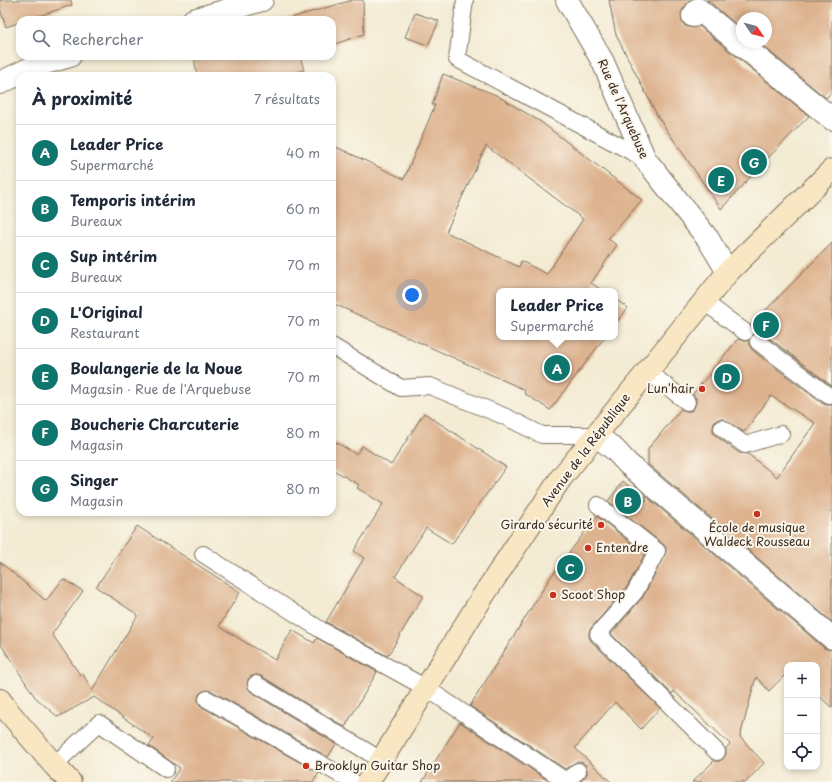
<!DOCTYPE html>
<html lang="fr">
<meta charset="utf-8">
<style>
body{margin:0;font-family:"Playpen Sans",sans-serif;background:#f2f2f3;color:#1f2937}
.controls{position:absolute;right:12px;bottom:12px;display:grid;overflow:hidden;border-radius:8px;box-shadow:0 2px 6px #0003}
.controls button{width:36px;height:36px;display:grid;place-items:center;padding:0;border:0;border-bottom:1px solid #e0e1e3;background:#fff;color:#1f2937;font:20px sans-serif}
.compass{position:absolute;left:736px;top:12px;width:36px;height:36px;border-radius:50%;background:#fff;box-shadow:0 2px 6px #0003;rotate:125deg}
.you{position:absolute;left:412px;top:295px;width:14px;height:14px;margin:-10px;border:3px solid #fff;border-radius:50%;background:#1a73e8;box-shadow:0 0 0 6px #1a73e833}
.badge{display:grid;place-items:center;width:26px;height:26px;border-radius:50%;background:#0f766e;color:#fff;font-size:13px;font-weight:700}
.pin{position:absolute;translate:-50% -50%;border:2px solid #fff;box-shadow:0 1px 4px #0006}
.popup{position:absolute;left:496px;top:288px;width:122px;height:52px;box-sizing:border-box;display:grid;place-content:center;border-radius:8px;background:#fff;filter:drop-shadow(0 1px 3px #0005);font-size:13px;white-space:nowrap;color:#747a83}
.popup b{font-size:15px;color:#1f2937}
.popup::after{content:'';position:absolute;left:50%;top:100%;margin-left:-8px;border:8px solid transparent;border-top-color:#fff}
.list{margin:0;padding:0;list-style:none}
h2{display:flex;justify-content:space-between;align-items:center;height:52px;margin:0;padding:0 16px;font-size:17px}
h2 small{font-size:13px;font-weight:400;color:#747a83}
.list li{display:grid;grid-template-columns:26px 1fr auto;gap:12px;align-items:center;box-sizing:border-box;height:56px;padding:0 16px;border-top:1px solid #e0e1e3}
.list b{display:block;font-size:15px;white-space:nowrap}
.list p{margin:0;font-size:13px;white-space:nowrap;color:#747a83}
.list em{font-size:13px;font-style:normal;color:#747a83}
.icon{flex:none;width:22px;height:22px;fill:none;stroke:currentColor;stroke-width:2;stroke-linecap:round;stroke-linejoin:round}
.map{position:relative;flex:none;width:832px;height:782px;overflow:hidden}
.search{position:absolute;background:#fff;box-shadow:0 2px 6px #0003;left:16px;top:16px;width:320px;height:44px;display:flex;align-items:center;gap:10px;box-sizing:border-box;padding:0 14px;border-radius:12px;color:#747a83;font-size:15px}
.panel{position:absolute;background:#fff;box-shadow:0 2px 6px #0003;left:16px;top:72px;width:320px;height:444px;border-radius:12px}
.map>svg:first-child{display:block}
.building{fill:#ddb28e;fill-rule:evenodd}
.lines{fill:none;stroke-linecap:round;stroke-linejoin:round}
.service-casing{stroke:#7b6e5d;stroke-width:18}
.minor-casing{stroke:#7b6e5d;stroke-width:24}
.secondary-casing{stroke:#7b6e5d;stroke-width:24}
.service{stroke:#fff;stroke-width:16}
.minor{stroke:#fff;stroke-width:22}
.secondary{stroke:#f9e7c3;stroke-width:22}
.poi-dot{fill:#c8321e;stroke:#fbf7ec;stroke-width:1.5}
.labels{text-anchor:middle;stroke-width:4;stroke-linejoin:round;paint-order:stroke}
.street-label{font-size:12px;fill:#3b2a1e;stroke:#fbf7ec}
.poi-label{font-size:12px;fill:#3b2a1e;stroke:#fbf7ec;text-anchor:start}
</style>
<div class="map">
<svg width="832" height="782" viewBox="0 0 832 782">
<rect width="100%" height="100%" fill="#fbf7ec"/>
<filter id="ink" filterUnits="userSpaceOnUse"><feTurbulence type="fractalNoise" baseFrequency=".025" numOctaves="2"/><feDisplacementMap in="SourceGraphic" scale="8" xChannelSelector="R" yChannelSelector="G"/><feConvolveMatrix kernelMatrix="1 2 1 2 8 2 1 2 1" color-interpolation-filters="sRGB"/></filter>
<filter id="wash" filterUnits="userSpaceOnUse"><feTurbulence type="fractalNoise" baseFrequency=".012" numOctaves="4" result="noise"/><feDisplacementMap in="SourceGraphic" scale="16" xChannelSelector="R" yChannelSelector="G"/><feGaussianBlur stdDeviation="0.9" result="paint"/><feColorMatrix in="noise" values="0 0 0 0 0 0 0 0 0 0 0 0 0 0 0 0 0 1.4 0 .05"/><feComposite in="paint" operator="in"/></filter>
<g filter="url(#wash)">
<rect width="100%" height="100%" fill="#f3ebd3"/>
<g id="blocks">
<!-- building -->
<g class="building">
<polygon points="0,0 71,0 72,5 26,20 20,20 20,22 6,27 0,9"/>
<polygon points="353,0 363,0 364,34 332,45 332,20 283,20"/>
<polygon points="609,0 690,0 683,9 681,14 682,21 685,26 692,28 699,26 809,116 770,156 721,209 658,117 616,35"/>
<polygon points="707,0 832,0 832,92 826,98 758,42 766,42 766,18 742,18 742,29"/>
<polygon points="415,13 439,21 428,45 405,37"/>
<polygon points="194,56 303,56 300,57 304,70 282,76 197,76"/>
<path d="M443,74L496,95L541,122L642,200L608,239L617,245L591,283L603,291H499V337H605L550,410L524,393L525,390L332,303V145L404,179L435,105H432ZM486,146L583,219L547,274L521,261L519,267L446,232Z"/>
<polygon points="832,243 832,386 764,334 759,333 754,333 754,329 751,325"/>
<polygon points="615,299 628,308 615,324"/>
<path d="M738,339L744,341H749V345L752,350L823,404L827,405H832V622L648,464V449L681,409L686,411H691L694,408L696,403V398L693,394ZM771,396L815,423L777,477L748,454L739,453L716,436L713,432V427L714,423L718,419H723L744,432Z"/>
<polygon points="424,413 506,467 465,524 452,544 426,528 408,556 395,577 423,596 389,654 388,653 387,656 326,622 364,558 354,551 383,504 357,488 359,485 332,469 332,440 356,454 362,446 391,465"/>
<polygon points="623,481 646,501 646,496 824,648 832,650 832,708 817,694 817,665 787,665 787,673 769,691 756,677 740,737 764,763 746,782 692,782 714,761 719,761 723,759 726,754 726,748 730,744 674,691 672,694 611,634 643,597 666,552 666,547 663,544 608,501"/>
<polygon points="597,516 645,554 627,587 591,628 589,632 589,637 591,641 660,708 641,729 615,702 575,748 611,782 580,782 587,774 587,770 586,765 582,762 576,762 565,769 470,706 550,578"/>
<polygon points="137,526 240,592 219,626 253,647 275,660 292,630 314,643 317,638 377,672 345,727 261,676 257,675 252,676 248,679 247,684 248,688 251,692 336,744 328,757 212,691 207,690 203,691 199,694 198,699 199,704 202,707 319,773 313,782 170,782 180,768 149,746 154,739 94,697 58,717 35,697 0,643 0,562 46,601 63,579 83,591 52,634 81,676 83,674 92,691 138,615 96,587"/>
<polygon points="460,722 550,782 422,782"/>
</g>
</g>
</g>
<g filter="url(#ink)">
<use href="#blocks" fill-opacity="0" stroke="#7b6e5d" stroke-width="1"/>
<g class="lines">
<!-- service casing -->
<g class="service-casing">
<g id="service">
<polyline points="465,0 457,59 645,159"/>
<polyline points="703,301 745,332"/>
<polyline points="758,342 829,396"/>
<polyline points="332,346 401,388 430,386 506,417 542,435 596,435"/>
<polyline points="647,371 687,402"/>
<polyline points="722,428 745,445 781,434"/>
<polyline points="598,505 657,551 635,592 598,634 717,752"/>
<polyline points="203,554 321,630 426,688 566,781 578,771"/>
<polyline points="256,684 381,760"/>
<polyline points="207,699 353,782"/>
<polyline points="54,765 99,723 166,769"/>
</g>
</g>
<!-- minor casing -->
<g class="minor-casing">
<g id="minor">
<polyline points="567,0 603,62 645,159 708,239 728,272"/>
<polyline points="693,16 698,9 832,119"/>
<polyline points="193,20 262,0"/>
<polyline points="0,83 35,66 70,56"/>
<polyline points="596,435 615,450 628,464 832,638"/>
</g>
</g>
<!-- secondary casing -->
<g class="secondary-casing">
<g id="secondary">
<polyline points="0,700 7,710 54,765 70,782"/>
<polyline points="368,782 483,596 561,478 728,272 832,170"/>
</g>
</g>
<!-- service -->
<use href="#service" class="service"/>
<!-- minor -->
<use href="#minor" class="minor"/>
<!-- secondary -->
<use href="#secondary" class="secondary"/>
</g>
</g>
<!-- markers -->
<g class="poi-dot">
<circle cx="702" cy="389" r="4"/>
<circle cx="757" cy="514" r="4"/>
<circle cx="601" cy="525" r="4"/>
<circle cx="588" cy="548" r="4"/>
<circle cx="553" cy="595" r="4"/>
<circle cx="306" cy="766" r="4"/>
</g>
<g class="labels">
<!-- street labels -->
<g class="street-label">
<text transform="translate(623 109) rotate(66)" y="4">Rue de l'Arquebuse</text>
<text transform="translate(586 450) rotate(-53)" y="4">Avenue de la République</text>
</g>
<!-- poi labels -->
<g class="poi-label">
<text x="694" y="393" text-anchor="end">Lun'hair</text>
<text x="593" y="529" text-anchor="end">Girardo sécurité</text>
<text x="757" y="532" text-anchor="middle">École de musique<tspan x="757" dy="14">Waldeck Rousseau</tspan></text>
<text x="596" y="552">Entendre</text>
<text x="561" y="599">Scoot Shop</text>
<text x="314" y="770">Brooklyn Guitar Shop</text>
</g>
</g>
</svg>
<div class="controls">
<button>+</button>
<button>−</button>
<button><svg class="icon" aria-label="locate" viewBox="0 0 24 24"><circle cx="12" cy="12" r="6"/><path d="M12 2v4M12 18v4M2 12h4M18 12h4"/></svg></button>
</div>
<svg class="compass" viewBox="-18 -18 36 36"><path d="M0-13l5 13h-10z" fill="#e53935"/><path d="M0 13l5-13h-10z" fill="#747a83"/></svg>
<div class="you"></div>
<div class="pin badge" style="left:557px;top:368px">A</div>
<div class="popup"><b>Leader Price</b>Supermarché</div>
<div class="pin badge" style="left:628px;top:501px">B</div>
<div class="pin badge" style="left:570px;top:568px">C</div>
<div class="pin badge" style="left:727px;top:377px">D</div>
<div class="pin badge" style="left:721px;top:180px">E</div>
<div class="pin badge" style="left:766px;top:325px">F</div>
<div class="pin badge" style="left:754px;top:162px">G</div>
<div class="search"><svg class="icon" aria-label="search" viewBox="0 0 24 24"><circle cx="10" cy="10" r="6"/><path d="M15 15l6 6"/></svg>Rechercher</div>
<section class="panel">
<h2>À proximité<small>7 résultats</small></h2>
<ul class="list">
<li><span class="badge">A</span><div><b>Leader Price</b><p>Supermarché</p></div><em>40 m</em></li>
<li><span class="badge">B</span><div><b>Temporis intérim</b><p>Bureaux</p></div><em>60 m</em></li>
<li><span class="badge">C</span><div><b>Sup intérim</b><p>Bureaux</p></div><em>70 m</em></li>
<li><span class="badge">D</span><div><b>L'Original</b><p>Restaurant</p></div><em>70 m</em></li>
<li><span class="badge">E</span><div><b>Boulangerie de la Noue</b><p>Magasin · Rue de l'Arquebuse</p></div><em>70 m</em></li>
<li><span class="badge">F</span><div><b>Boucherie Charcuterie</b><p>Magasin</p></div><em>80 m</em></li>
<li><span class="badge">G</span><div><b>Singer</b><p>Magasin</p></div><em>80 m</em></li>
</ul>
</section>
</div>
